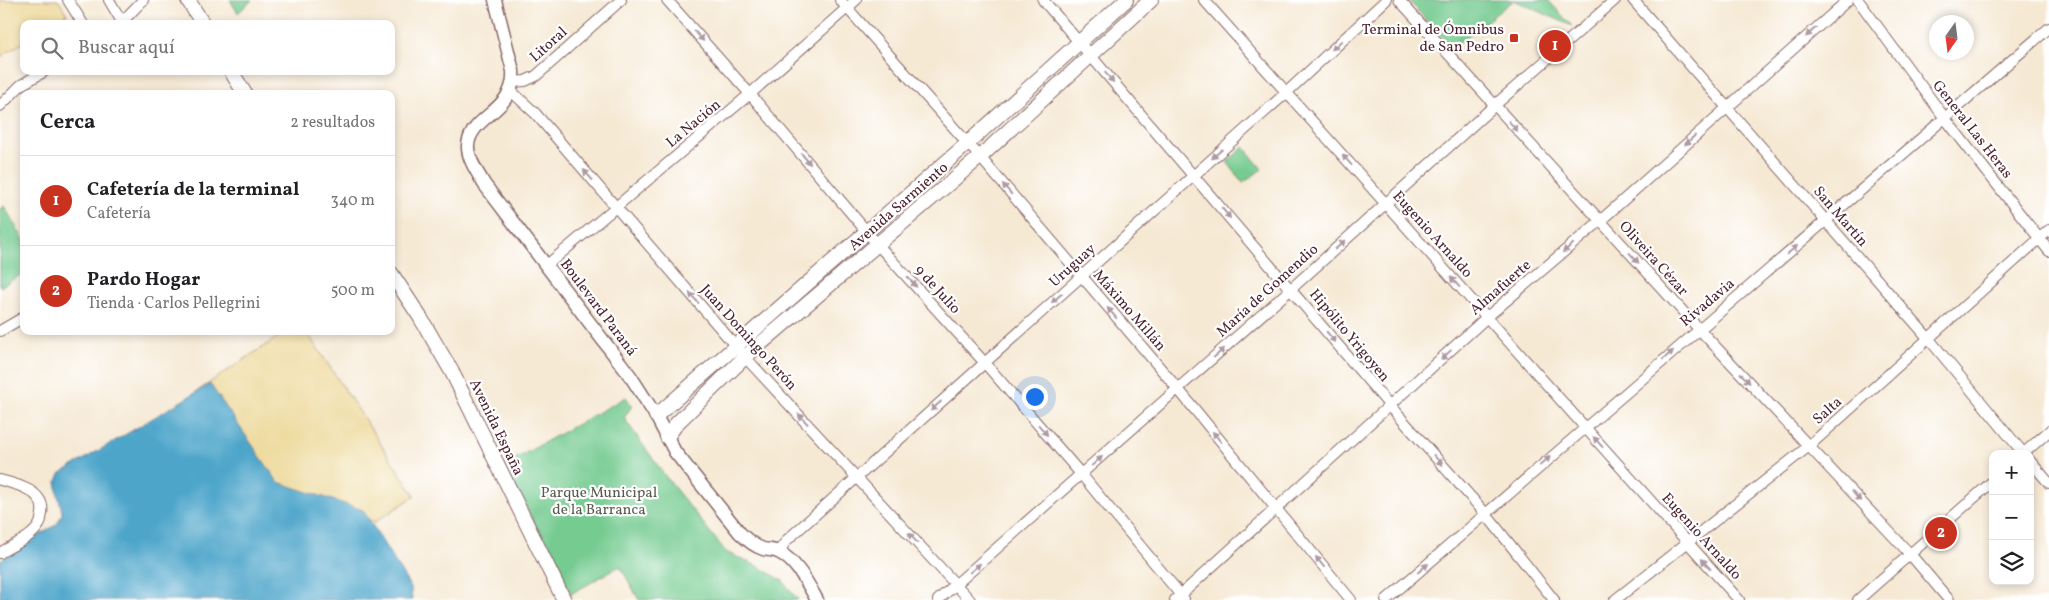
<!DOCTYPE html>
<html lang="es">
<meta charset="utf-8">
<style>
body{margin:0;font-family:Vollkorn,serif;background:#f2f2f2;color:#202124}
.controls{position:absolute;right:15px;bottom:15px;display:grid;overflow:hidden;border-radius:10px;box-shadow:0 2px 8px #0003}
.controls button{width:45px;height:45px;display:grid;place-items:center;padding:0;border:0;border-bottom:1px solid #e0e0e0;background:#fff;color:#202124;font:25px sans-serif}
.compass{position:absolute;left:1929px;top:15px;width:45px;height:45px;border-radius:50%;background:#fff;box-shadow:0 2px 8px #0003;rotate:194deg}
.you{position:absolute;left:1034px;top:396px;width:18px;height:18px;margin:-12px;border:4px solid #fff;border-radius:50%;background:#1a73e8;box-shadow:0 0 0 8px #1a73e833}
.badge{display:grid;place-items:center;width:32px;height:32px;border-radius:50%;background:#c8321e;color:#fff;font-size:16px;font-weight:700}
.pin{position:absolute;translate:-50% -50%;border:2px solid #fff;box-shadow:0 1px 5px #0006}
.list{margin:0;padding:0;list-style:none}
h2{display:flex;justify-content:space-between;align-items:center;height:65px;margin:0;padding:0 20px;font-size:21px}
h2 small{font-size:16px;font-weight:400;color:#757577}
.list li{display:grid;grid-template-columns:32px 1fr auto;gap:15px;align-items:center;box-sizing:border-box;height:90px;padding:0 20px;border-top:1px solid #e0e0e0}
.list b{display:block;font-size:19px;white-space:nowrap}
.list p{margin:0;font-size:16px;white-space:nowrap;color:#757577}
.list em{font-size:16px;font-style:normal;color:#757577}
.icon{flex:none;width:28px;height:28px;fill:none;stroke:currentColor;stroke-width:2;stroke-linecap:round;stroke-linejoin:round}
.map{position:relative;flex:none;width:2049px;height:600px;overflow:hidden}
.search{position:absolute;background:#fff;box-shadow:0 2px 8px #0003;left:20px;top:20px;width:375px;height:55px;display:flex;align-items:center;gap:12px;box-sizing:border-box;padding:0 18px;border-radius:10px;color:#757577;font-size:19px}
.panel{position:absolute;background:#fff;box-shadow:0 2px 8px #0003;left:20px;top:90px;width:375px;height:245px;border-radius:10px}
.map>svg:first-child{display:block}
.green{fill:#74cb90;stroke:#5f755e}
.sand{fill:#eeda9e;stroke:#9c7c64}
.water{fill:#4da5ca;stroke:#4c627a}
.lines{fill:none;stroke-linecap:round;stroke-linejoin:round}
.minor-casing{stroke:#866666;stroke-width:12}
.tertiary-casing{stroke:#866666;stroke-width:15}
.secondary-casing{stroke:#866666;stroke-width:16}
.minor{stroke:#fff;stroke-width:10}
.tertiary{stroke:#fff;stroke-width:12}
.secondary{stroke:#fff;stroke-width:14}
.oneway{fill:#ae9aa0}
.poi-dot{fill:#c8321e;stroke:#fff;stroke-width:2}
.labels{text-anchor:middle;stroke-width:4.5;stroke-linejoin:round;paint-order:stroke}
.poi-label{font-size:15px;fill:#4a1f2b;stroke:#fff;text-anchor:end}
.street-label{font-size:15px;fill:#4a1f2b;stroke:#fff}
.park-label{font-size:15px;fill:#595b4e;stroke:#fff}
</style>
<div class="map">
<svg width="2049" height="600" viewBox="0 0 2049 600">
<rect width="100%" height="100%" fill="#fff"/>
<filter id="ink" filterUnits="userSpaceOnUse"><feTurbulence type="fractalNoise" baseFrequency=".02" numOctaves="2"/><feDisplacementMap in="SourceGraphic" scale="10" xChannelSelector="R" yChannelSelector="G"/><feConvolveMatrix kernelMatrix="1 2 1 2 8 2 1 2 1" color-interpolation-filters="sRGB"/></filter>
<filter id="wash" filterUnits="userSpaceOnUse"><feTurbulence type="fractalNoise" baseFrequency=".0096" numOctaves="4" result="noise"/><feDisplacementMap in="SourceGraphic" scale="20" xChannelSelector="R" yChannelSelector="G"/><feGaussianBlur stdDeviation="1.12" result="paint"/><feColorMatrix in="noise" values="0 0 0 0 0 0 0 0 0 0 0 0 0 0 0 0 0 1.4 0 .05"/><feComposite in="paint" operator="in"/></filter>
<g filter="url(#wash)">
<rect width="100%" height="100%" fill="#f6e9d4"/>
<!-- green -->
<g class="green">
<polygon points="230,0 252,0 238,13"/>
<polygon points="1408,0 1548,0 1572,26 1514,0 1452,48"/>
<polygon points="1244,147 1262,169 1243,183 1227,162"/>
<polygon points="4,206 24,240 24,273 0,287 0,209"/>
<polygon points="626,397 632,406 624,418 666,477 726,552 760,567 783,581 798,600 639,600 620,566 571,594 504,465"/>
</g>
<!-- sand -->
<g class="sand">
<polygon points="0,0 58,0 67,14 51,24 24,24 24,42 0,57"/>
<polygon points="287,331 306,331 415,496 375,522 287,492 82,468"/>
</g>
<!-- water -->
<path class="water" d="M210,384L278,482L363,510L411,588L412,600H0V560L57,524L62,514C61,499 51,486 61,473Z"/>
</g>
<g filter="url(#ink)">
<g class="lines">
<!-- minor casing -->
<g class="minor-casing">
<g id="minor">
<polyline points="68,0 83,24"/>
<polyline points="109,0 122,22"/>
<polyline points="667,0 750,94 878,245 984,362 1081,474 1184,599"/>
<polyline points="840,0 980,157 1178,389 1351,600"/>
<polyline points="1043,0 1390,406 1485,513 1554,600"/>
<polyline points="1204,0 1739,600"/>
<polyline points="1399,0 1699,329 1910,554 1949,600"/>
<polyline points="1633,0 1929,339 2024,454"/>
<polyline points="1858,0 1944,117 2049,251"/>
<polyline points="120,24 143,0"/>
<polyline points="513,82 525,81 536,76 621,0"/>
<polyline points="511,91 535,113 745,357 970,600"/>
<polyline points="0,106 21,85 45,71"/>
<polyline points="547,265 750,94 856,0"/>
<polyline points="0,331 24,317"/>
<polyline points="2023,454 2049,431"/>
<polyline points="2030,461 2049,483"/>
<path d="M0,480C16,484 46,491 42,514C41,517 41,523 39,525C32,538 12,545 0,553"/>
<polyline points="778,552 787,540 1287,92 1386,0"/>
<polyline points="938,600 1291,289 1495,105 1615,0"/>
<polyline points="1175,600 1487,317 1600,221 1848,0"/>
<polyline points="1386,600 2049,28"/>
<polyline points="1615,600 1809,446 2049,230"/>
<polyline points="1858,600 1993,481"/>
</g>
</g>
<!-- tertiary casing -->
<g class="tertiary-casing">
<path id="tertiary" d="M495,0L513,71C516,111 471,115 468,145C467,158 478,173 484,184L631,377L656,416L675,452L740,533C747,540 754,546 763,549C768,550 774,550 778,552C796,560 808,584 817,600"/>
</g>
<!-- secondary casing -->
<g class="secondary-casing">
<g id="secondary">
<polyline points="188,0 203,24"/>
<polyline points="231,71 245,94"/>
<polyline points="391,273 420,317 452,372 564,600"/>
<polyline points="656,416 968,143 1126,0"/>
<polyline points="667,437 677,423 745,357 980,157 1151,0"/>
</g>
</g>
<!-- minor -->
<use href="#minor" class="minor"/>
<!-- tertiary -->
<use href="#tertiary" class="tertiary"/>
<!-- secondary -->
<use href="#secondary" class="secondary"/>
</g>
<!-- one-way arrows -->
<defs><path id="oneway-solid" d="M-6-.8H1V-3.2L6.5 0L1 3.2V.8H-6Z" transform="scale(1.25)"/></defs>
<g class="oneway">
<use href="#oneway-solid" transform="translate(1811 32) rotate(138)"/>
<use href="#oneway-solid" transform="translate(699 36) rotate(48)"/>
<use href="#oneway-solid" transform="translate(1337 45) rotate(137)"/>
<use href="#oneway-solid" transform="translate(1109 77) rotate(49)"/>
<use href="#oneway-solid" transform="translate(1513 126) rotate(48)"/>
<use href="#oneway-solid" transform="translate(1690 140) rotate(138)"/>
<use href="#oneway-solid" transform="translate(1217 154) rotate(138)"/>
<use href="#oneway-solid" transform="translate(806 159) rotate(50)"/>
<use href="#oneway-solid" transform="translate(1347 160) rotate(-132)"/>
<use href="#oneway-solid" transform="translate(588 175) rotate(-131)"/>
<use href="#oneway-solid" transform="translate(1007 189) rotate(-130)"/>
<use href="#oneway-solid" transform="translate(1226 213) rotate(50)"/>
<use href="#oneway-solid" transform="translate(1340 245) rotate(-42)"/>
<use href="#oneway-solid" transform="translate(1568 248) rotate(140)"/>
<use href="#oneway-solid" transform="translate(1792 250) rotate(-40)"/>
<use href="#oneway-solid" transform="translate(1634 258) rotate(48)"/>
<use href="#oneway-solid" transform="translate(912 282) rotate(48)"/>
<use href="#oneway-solid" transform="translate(1455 282) rotate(-132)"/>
<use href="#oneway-solid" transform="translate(694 298) rotate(-131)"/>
<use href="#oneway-solid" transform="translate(1057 298) rotate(139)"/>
<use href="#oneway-solid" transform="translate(1112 313) rotate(-131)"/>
<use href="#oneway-solid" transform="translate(1331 337) rotate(50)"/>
<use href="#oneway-solid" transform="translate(1219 353) rotate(-41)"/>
<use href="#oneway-solid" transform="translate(1446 355) rotate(137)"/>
<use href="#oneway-solid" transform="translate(1668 355) rotate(-41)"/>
<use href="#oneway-solid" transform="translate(1745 378) rotate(47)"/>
<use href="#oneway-solid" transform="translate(936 406) rotate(138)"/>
<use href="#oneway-solid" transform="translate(803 419) rotate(-133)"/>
<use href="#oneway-solid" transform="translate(1043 430) rotate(49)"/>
<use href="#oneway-solid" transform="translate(1217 437) rotate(-129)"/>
<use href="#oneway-solid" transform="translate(1598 442) rotate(-132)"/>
<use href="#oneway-solid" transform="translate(1438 460) rotate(48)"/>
<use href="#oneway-solid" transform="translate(1097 461) rotate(-41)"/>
<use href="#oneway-solid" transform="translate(1545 461) rotate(-41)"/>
<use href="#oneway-solid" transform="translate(1856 496) rotate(47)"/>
<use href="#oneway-solid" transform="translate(913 538) rotate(-132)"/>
<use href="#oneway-solid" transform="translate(1320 562) rotate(-129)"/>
<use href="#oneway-solid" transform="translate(1706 564) rotate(-132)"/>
<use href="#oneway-solid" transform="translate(975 568) rotate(-41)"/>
<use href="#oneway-solid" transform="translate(1423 568) rotate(-41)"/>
</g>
</g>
<!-- markers -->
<rect class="poi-dot" x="1509" y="33" width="10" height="10" rx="2.5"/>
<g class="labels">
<!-- poi labels -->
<g class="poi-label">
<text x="1504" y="34">Terminal de Ómnibus<tspan x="1504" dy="17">de San Pedro</tspan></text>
</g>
<!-- street labels -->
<g class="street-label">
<text transform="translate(548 44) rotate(-42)" y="5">Litoral</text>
<text transform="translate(693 123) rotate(-40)" y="5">La Nación</text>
<text transform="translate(1973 129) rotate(52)" y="5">General Las Heras</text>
<text transform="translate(898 206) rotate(-41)" y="5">Avenida Sarmiento</text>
<text transform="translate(1841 216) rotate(49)" y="5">San Martín</text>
<text transform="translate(1433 234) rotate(48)" y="5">Eugenio Arnaldo</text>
<text transform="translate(1654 258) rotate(48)" y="5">Oliveira Cézar</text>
<text transform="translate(1072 265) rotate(-42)" y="5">Uruguay</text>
<text transform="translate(1500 287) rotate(-41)" y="5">Almafuerte</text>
<text transform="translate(938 289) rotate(48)" y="5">9 de Julio</text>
<text transform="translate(1267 290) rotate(-42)" y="5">María de Gomendio</text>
<text transform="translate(1707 302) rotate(-40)" y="5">Rivadavia</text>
<text transform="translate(599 307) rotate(53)" y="5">Boulevard Paraná</text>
<text transform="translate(1130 310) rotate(49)" y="5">Máximo Millán</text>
<text transform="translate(1350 335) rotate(50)" y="5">Hipólito Yrigoyen</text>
<text transform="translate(749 337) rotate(48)" y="5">Juan Domingo Perón</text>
<text transform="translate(1827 410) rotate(-42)" y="5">Salta</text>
<text transform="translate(497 427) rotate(64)" y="5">Avenida España</text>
<text transform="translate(1702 536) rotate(48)" y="5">Eugenio Arnaldo</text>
</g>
<!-- park labels -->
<g class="park-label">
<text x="599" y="497">Parque Municipal<tspan x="599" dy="17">de la Barranca</tspan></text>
</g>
</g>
</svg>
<div class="controls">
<button>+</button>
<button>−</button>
<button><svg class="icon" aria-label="layers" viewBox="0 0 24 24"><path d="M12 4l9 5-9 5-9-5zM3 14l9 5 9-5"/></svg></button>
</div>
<svg class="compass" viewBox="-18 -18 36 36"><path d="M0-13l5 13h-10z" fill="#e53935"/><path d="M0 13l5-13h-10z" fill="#757577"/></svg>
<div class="you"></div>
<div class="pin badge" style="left:1555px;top:46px">1</div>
<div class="pin badge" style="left:1941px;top:533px">2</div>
<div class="search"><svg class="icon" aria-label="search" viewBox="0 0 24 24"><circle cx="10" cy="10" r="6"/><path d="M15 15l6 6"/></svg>Buscar aquí</div>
<section class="panel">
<h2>Cerca<small>2 resultados</small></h2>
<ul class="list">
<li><span class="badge">1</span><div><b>Cafetería de la terminal</b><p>Cafetería</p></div><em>340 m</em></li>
<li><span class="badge">2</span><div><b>Pardo Hogar</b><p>Tienda · Carlos Pellegrini</p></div><em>500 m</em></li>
</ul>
</section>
</div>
